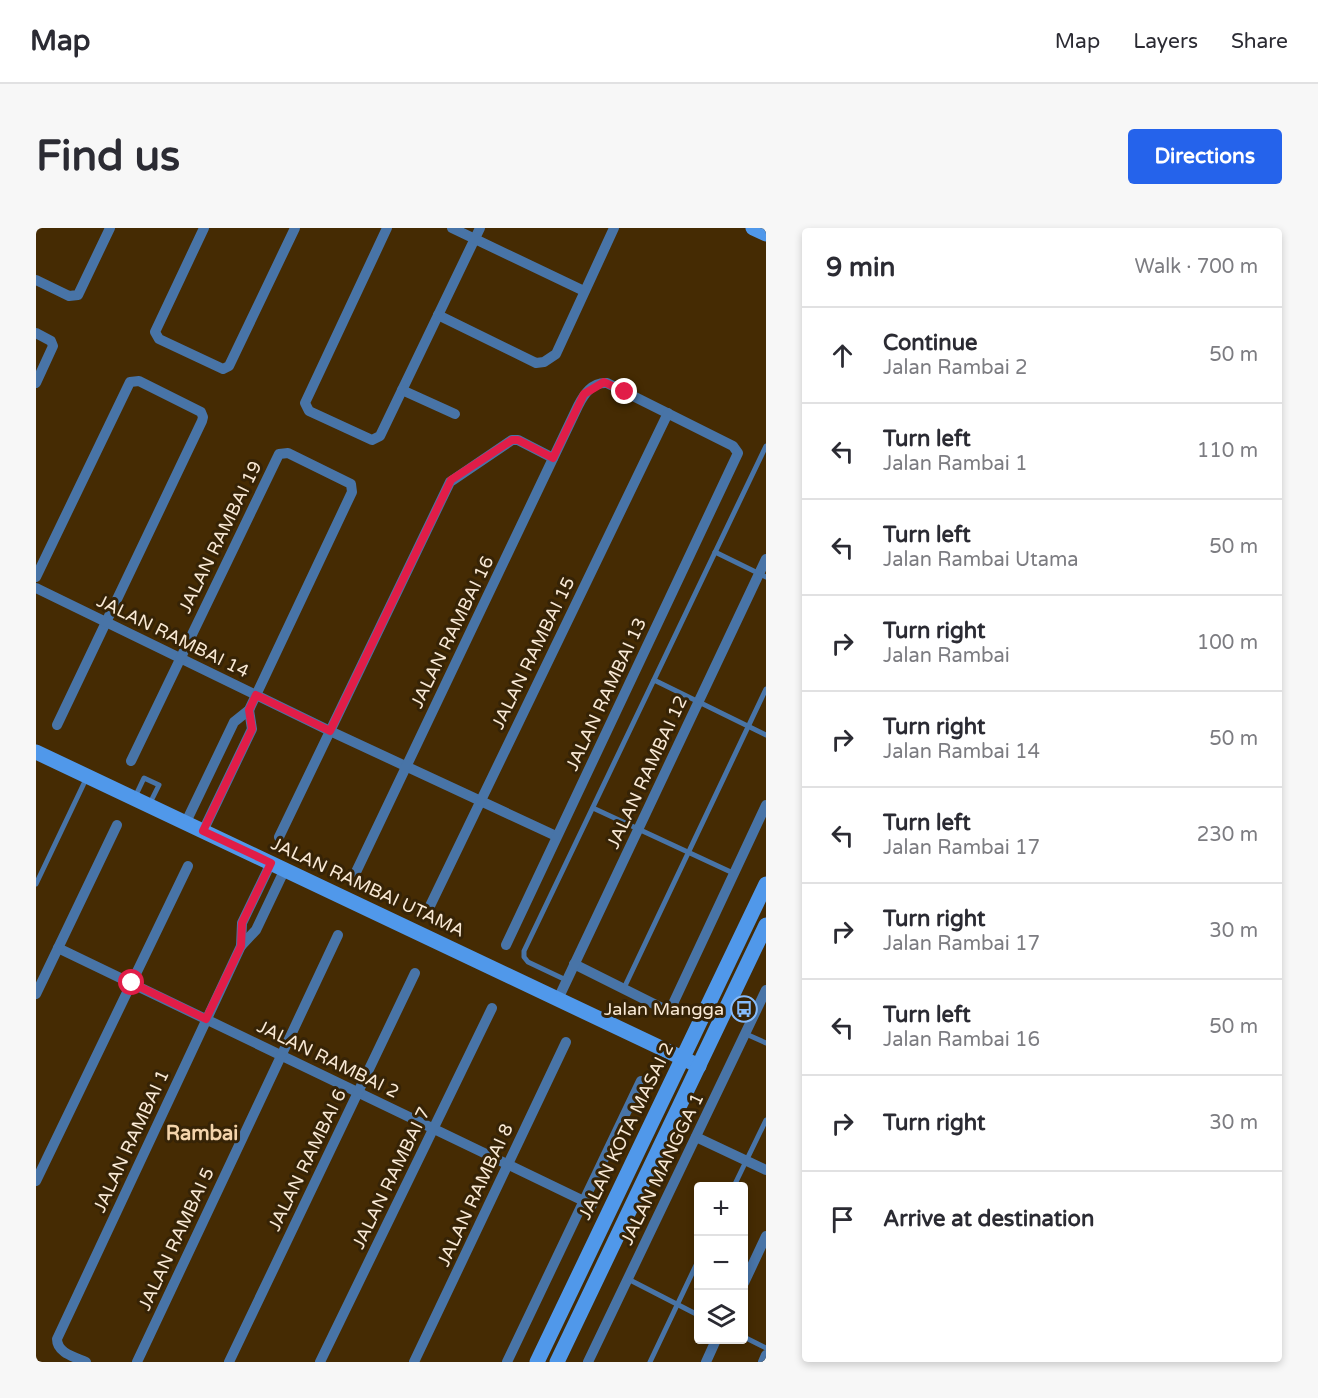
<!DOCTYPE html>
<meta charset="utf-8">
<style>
body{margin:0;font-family:"Varela Round",sans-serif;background:#f7f7f7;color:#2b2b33}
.controls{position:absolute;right:18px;bottom:18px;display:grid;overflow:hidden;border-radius:6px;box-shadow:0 3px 9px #0003}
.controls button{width:54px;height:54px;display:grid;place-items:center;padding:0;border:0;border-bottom:2px solid #e1e1e2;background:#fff;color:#2b2b33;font:30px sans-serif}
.stop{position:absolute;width:18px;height:18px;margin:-14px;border:4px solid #e11d48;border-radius:50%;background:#fff}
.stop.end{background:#e11d48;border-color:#fff;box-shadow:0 2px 6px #0008}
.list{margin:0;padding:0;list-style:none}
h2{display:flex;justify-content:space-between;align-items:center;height:78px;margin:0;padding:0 24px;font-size:26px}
h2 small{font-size:20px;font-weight:400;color:#7c7c81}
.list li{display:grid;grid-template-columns:39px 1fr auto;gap:18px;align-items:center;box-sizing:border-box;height:96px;padding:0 24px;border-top:2px solid #e1e1e2}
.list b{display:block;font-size:22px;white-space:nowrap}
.list p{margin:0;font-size:20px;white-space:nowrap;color:#7c7c81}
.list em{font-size:20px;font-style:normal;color:#7c7c81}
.icon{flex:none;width:33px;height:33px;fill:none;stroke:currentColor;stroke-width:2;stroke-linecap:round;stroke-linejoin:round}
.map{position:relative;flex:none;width:730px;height:1134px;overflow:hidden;border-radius:6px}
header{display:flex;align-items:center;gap:36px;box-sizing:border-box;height:84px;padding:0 30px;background:#fff;border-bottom:2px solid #e1e1e2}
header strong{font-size:28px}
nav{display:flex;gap:33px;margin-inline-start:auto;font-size:21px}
.intro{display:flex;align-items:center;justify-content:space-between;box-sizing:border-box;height:144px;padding:0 36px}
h1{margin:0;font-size:42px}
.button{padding:15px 27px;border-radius:6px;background:#2563eb;color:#fff;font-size:21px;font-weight:700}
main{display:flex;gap:36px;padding:0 36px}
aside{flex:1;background:#fff;border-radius:6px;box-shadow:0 3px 9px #0003}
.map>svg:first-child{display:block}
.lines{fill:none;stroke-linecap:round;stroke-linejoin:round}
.lane{stroke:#4874a7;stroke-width:5}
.street{stroke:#4874a7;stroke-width:10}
.secondary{stroke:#5098ea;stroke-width:15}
.route{stroke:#e11d48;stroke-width:8}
.labels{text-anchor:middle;stroke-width:6;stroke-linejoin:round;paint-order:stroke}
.street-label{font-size:18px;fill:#f9e9d5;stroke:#362306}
.poi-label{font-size:18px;fill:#f9e9d5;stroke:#362306;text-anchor:end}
.neighbourhood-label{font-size:20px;font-weight:bold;fill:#f4d4ab;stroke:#362306}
</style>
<header>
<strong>Map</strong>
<nav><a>Map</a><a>Layers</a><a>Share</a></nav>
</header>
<div class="intro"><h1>Find us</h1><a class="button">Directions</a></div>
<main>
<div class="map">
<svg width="730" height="1134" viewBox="0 0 730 1134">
<rect width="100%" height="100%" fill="#452b03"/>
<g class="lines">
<!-- lane -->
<g class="lane">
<polyline points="679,324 730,349"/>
<polyline points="618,452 730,507"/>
<polyline points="99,569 108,550 123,557 114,575"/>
<polyline points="557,580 697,645"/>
<polyline points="0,656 51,549"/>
<polyline points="530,752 492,734 488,729 488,723 730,218"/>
<polyline points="588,760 730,461"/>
<polyline points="710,806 730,815"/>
<polyline points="698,958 730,892"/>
<polyline points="592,1051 662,1087"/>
<polyline points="708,1109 730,1120"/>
<polyline points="614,1134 662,1033"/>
</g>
<!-- street -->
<g class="street">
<polyline points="168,0 119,104 123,111 187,141 193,138 259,0"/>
<polyline points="351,0 269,175 273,183 336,212 344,208 444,0"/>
<polyline points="416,0 548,63"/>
<polyline points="0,52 33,68 42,67 74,0"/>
<polyline points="402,87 500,135 508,134 520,126 578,0"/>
<polyline points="0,105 15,113 17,118 0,155"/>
<polyline points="366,162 419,186"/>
<polyline points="0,349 94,154 103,153 165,184 167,189 166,193 21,497"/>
<polyline points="0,360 294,503 520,608"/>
<polyline points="95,533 243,226 252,225 315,256 316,264 213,482 198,494 150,594"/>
<polyline points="167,603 216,501 213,482"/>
<polyline points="243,609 414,254 476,212 482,212 517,230"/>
<path d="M320,644L542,178C548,166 556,154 571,155L697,218L702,225L470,717"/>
<polyline points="393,680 632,185"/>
<polyline points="205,718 206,695 235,635"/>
<polyline points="22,720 556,977"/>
<polyline points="538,736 630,782 635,780 730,577"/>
<polyline points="0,766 81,597"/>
<polyline points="522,771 730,331"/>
<polyline points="660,909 730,942"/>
<polyline points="0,953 152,638"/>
<polyline points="708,1055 730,1008"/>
<path d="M50,1134C39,1129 21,1125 21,1111L205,718L220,702L249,641"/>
<polyline points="101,1134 302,707"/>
<polyline points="193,1134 379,745"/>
<polyline points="284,1134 456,780"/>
<polyline points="378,1134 530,814"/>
<polyline points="471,1134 605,853"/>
<polyline points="552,1134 730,762"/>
<polyline points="670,1134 680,1112"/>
<polyline points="727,1134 730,1127"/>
</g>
<!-- secondary -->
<g class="secondary">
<polyline points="717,0 730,6"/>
<polyline points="0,524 663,838"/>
<polyline points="501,1134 730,656"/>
<polyline points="521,1134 730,697"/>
</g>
</g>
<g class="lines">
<!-- route -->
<polyline class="route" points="96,755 170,791 205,718 206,695 235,635 167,603 216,501 213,482 220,467 294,503 415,252 476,212 482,212 517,230 548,166 568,154 589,164"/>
</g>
<!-- icons -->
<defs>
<g id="bus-ring" transform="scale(1.35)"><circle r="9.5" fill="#362306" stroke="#85bbfb" stroke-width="1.5"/><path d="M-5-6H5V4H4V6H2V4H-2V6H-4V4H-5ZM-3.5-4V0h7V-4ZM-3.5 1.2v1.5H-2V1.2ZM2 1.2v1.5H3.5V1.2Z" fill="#85bbfb"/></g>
</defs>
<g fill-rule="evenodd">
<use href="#bus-ring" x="708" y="781"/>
</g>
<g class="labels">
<!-- street labels -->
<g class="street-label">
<text transform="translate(184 309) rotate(-64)" y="6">JALAN RAMBAI 19</text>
<text transform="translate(416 404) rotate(-64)" y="6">JALAN RAMBAI 16</text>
<text transform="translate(137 408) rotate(26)" y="6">JALAN RAMBAI 14</text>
<text transform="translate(497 425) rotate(-64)" y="6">JALAN RAMBAI 15</text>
<text transform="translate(570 466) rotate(-65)" y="6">JALAN RAMBAI 13</text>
<text transform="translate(611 544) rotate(-65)" y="6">JALAN RAMBAI 12</text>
<text transform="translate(332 659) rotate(25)" y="6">JALAN RAMBAI UTAMA</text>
<text transform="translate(292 831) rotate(26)" y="6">JALAN RAMBAI 2</text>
<text transform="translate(590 903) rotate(-64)" y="6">JALAN KOTA MASAI 2</text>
<text transform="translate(95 913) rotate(-65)" y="6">JALAN RAMBAI 1</text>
<text transform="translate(271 932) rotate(-64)" y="6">JALAN RAMBAI 6</text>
<text transform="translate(626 941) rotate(-64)" y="6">JALAN MANGGA 1</text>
<text transform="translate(355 950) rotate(-64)" y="6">JALAN RAMBAI 7</text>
<text transform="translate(439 967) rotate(-65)" y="6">JALAN RAMBAI 8</text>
<text transform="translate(140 1011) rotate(-65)" y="6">JALAN RAMBAI 5</text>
</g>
<!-- poi labels -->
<g class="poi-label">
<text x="688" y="787">Jalan Mangga</text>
</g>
<!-- neighbourhood labels -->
<g class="neighbourhood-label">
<text x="166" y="912">Rambai</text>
</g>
</g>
</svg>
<div class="controls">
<button>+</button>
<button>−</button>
<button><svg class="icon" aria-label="layers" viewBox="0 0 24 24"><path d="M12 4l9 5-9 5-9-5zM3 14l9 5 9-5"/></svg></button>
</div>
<div class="stop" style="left:96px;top:755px"></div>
<div class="stop end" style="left:589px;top:164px"></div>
</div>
<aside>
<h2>9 min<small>Walk · 700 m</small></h2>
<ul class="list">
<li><svg class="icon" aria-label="ahead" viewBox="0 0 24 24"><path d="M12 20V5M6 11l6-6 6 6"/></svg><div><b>Continue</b><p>Jalan Rambai 2</p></div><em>50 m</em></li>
<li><svg class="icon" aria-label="left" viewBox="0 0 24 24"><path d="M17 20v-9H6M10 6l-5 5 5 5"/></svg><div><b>Turn left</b><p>Jalan Rambai 1</p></div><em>110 m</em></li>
<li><svg class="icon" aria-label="left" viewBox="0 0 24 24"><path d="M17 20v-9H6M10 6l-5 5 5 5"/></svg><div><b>Turn left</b><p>Jalan Rambai Utama</p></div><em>50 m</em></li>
<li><svg class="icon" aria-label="right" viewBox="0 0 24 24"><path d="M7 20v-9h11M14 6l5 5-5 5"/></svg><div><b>Turn right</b><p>Jalan Rambai</p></div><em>100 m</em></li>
<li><svg class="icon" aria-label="right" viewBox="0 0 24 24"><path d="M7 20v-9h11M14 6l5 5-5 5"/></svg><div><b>Turn right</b><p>Jalan Rambai 14</p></div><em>50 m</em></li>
<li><svg class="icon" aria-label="left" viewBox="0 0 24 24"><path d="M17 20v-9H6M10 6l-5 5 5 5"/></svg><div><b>Turn left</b><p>Jalan Rambai 17</p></div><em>230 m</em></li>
<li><svg class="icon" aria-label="right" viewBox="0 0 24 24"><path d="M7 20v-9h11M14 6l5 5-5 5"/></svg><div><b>Turn right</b><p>Jalan Rambai 17</p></div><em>30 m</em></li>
<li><svg class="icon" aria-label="left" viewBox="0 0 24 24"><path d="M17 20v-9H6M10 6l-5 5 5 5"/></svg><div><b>Turn left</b><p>Jalan Rambai 16</p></div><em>50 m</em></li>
<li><svg class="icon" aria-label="right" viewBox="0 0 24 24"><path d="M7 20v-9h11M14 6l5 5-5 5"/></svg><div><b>Turn right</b></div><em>30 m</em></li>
<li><svg class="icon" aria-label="arrive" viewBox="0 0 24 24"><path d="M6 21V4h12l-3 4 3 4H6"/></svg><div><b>Arrive at destination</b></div></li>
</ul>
</aside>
</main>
